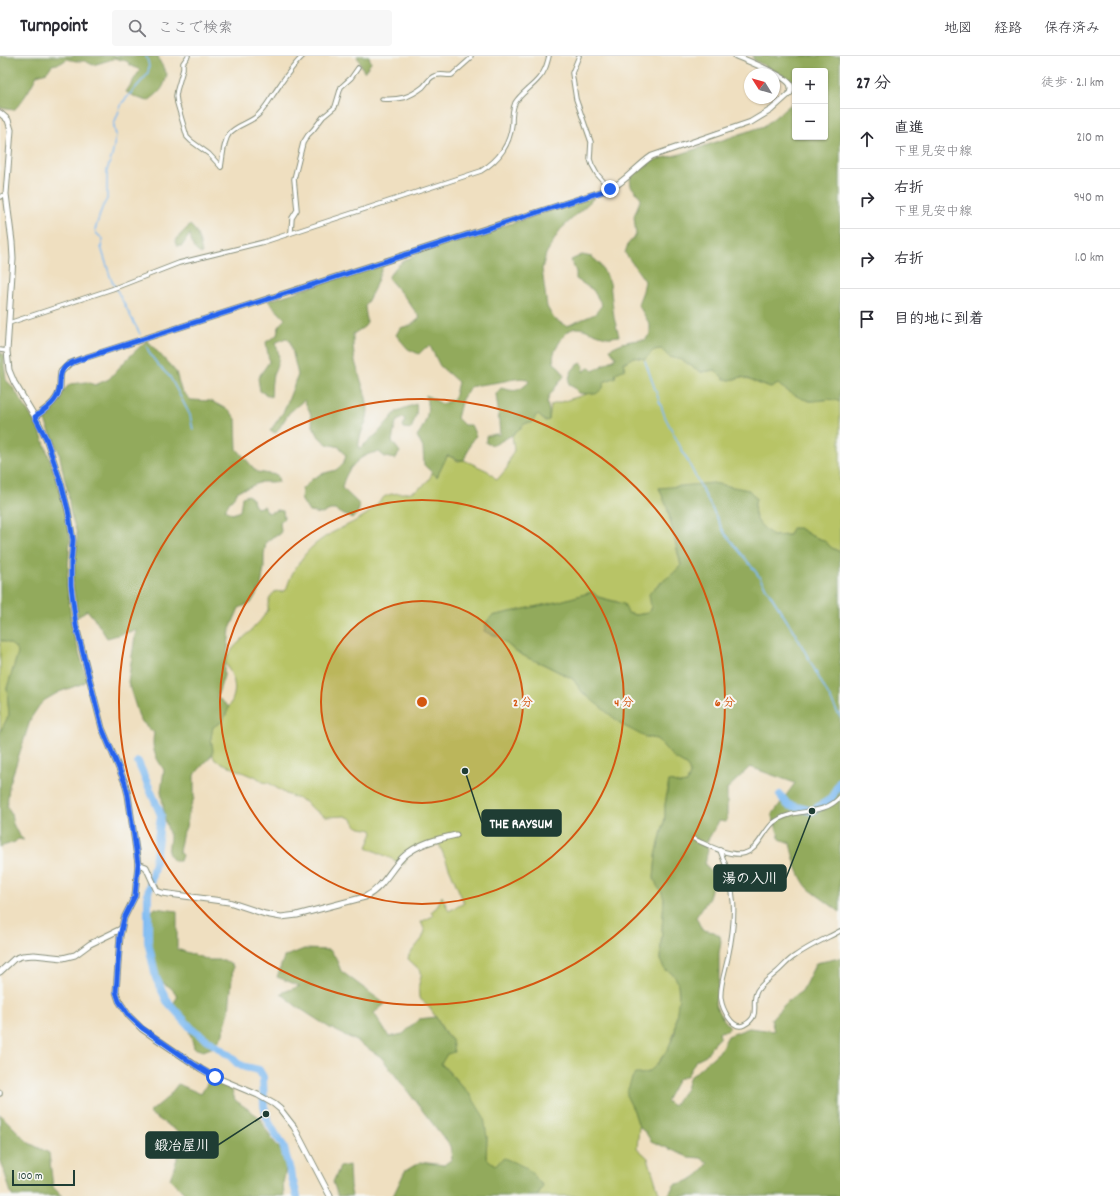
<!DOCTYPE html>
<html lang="ja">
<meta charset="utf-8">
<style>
body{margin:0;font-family:Dekko,"Klee One",sans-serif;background:#f7f7f7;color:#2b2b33}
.controls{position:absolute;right:12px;top:12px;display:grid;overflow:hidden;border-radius:4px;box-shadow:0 1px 3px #0004}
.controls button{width:36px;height:36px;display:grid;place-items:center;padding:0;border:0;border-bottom:1px solid #e1e1e2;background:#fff;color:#2b2b33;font:20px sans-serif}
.compass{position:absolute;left:744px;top:12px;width:36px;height:36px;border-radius:50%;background:#fff;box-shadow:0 1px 3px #0004;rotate:307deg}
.scale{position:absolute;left:12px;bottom:10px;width:63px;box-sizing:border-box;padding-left:4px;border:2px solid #1f3d34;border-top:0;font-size:11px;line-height:14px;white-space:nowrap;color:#1f3d34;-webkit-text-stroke:3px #f6f6f2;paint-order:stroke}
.stop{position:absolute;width:12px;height:12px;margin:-9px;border:3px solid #2563eb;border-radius:50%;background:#fff}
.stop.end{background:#2563eb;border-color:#fff;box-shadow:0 1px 4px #0008}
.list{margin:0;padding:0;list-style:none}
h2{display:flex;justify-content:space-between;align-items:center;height:52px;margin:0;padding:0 16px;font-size:17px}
h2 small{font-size:13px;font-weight:400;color:#7c7c81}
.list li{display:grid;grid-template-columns:26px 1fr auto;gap:12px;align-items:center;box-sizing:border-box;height:60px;padding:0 16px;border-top:1px solid #e1e1e2}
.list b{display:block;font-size:15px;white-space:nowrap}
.list p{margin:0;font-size:13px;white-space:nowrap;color:#7c7c81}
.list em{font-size:13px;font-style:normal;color:#7c7c81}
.icon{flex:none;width:22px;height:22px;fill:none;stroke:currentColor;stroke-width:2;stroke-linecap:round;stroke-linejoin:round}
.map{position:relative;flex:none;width:840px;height:1140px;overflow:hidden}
header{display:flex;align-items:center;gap:24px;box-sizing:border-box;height:56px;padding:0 20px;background:#fff;border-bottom:1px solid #e1e1e2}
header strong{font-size:19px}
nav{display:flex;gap:22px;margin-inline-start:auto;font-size:14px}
.search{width:280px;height:36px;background:#f7f7f7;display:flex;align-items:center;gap:10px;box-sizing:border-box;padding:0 14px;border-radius:4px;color:#7c7c81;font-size:15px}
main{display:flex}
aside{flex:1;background:#fff}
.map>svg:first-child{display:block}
.green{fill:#b8c466;stroke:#6c804d}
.forest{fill:#92aa5b;stroke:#587448}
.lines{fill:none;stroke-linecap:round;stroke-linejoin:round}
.stream{stroke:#80bcf2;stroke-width:1.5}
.river{stroke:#80bcf2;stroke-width:8}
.street-casing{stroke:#878e7a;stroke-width:5.5}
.secondary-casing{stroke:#878e7a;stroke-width:7}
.street{stroke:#fff;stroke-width:3.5}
.secondary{stroke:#fff;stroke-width:5}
.route{stroke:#2563eb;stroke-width:5}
.ring{fill:none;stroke:#d45610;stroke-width:2}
.centre{fill:#d45610;stroke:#f6f6f2;stroke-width:2}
.ring-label{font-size:12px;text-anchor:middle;font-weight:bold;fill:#d45610;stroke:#f6f6f2;stroke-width:4;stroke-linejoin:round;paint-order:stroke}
.leader{fill:none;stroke:#1f3d34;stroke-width:1.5}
.callout-dot{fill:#1f3d34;stroke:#f6f6f2;stroke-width:1.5}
.callout{fill:#1f3d34;stroke:#1f3d34;stroke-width:1.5}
.callout-label{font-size:14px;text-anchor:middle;font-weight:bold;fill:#fff}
</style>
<header>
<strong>Turnpoint</strong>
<div class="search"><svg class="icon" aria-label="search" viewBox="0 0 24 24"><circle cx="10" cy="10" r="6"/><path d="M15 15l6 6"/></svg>ここで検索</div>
<nav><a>地図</a><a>経路</a><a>保存済み</a></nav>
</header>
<main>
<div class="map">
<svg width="840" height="1140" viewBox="0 0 840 1140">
<rect width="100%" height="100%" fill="#f6f6f2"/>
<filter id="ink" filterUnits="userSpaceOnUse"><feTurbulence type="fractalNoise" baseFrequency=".025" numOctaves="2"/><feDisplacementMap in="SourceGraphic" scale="8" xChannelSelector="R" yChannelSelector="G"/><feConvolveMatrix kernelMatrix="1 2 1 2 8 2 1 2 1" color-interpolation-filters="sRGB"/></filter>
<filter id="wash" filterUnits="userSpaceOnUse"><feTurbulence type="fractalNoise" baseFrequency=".012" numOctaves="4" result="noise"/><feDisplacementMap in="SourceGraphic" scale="16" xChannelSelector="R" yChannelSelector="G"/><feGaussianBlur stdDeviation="0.9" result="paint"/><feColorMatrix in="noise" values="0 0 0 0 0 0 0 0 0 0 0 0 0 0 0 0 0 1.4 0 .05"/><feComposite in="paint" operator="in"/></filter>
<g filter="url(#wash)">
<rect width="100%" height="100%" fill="#efdfc0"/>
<!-- green -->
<g class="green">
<path d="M661,293L669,301L682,304L701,316L715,314L730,324L742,321L770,332L778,328L809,345L834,343L840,346V496L832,492L823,484L812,480L799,472L789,479L773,480C759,468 751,463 756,442L659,432L667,451L681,510L677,515L653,533L651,551L648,557L636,559L628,557L618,546L598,541L592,536L557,546L492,560L484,575L499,581L515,595L528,602L543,608L573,623L583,637L645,681L657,683L674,702L686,709L689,713L690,718L687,727L680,728L669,725L665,749V762L656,800L654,821L662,837L664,843L660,904L676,922L678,929L679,945L675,974L669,991L659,1005L652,1014L643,1019H635L632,1022L629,1044L634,1055L639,1071L637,1092L648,1102L660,1140H537L543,1130L495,1109L486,1102L487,1081L471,1040L441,1007L447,998L452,984C439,972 435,953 419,942C419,938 418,933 419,928C420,923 422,920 421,915L408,903L409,899L422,883L425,875L421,866L433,860L431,856L437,851L442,840L449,855L464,847L439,788L428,792L420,790L407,799L405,808L400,807L367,791L373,777L372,774L361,772L356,770L352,763L345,760L326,761L310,751L306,746L286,738L269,727L263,726L255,720H251L215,704C212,699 213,695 212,690C211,684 210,677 213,671C215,666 221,661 224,657C239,639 237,625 225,607C230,590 246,582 256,569C261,565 264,559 268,554C268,546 269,540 276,535L281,536L286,534C288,530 288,527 290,523C293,514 305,497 312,491C329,475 348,471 367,458C374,454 377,446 384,441C392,436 402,438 411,436C416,434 420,432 424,429C428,425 431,421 432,416L437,420L447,400H449L458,405L464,404L488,415L497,424L507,412L510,402L514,394L512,379L537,358L545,365L549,364L551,349L590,337L604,326L611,323L616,316L623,306L633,301L645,303L654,294Z"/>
<path d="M0,584C7,587 15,588 18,597L7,632L9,659L0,676Z"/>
</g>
<!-- forest -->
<g class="forest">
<path d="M0,0H158L160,6L167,18C164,33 160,36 148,45L138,42L126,36L140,14L130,9L127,5L121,4L116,2L93,9L85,5H76L67,3L61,7L52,9L47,16L37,19C31,31 24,44 14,54L0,52Z"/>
<polygon points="357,0 369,0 371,7 364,16"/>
<path d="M752,0H840V346C830,341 822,345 812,345C803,345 784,334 778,328L771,332L742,321L730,324L724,323L715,314L701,316L682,304L669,301L661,293L654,294L645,303L633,301L627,306H623L625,313L616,317L615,322L611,323L604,326L603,332L596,338C589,337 584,338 578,337L575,332L569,329C568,320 572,310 582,307L584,311L583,316L590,311L593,315L616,302L610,293C621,286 632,284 645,284L650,278V269L638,248L643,235L645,225L625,197L628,188L636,179L634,160L641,142L631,130L630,122L647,107L658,103L681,98L764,70L795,45V81H825V15H795V26L754,4Z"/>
<path d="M595,141L560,174L546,198L542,213L547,251L554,263L567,270L595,258L602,249L593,234L576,223V216L571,204L582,199L592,201L600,208L610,227L614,262L619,280C615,280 611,282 607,281C585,277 575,260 559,287C555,295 552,298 554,307L560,312L564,320L549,340L547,347L549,355V364L545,365L537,358L532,367H526L512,379L494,389L486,387V380L496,378L500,379L498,353L496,338L501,332C516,336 518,336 529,326L527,323C517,321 508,325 499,326C489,328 480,328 470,331L462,343L457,362L464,369H471L476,380L472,384L464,404C455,405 454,400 447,400L437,421L424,409L423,392L417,380C428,364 429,357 426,339L442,348L454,343L458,326L440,310L430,290L425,292L419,298L408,293L396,279L400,272L411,269L420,262L407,244L388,222C396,207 409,202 423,195Z"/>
<path d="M190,169C199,176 200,189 202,198C192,194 192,188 190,178L182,190H177L175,186L180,179Z"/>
<path d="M384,207L374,233L365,250L367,267L364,271L353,278C353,290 353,300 357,312C361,326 367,340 368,354C368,368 357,379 359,393L377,378L397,355L416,348C418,357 414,365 411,373L403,372L405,363L402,362L396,366L392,385L400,396L395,403L385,401L379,396C360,397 345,414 342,432L360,449L358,456L353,462L344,459L336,454H330L322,458L309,456L301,443L302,433L312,423L321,418L336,414L343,408L346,400L340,391L327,388L319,381L313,370L310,356L304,344L289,357L276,377L270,375L284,355L298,319L290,285L286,282L275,287C284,307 274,308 272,325C271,330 272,336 271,341L260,335L258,322L269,306L266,286L277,279L279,269L285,263L268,245Z"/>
<path d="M147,284L176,316L181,334L191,344L211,345L230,355L236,363L237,393L257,416L277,419L279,426H261L247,432L239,434L229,447L225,454L232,458L240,455L242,441L248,439L253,443L254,448L257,452L264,450L268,457L278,454L283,455L284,462L280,466L281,475L279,479L274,480L266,486L264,499V512L261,530L251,547L239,552L230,573L227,601L224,611V620L217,641L228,650L229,652L223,665L213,671L211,682L213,694L212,699L194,719V742L189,756L186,771L182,780L179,796L182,799L180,805H174L168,797L170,781L165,764L161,735L164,714C155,700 151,693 154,677L140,664L128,626L136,574L107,582L96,565L87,554L78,561L73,529V511L77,492V478L70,455L68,436L64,421L59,396L44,363L53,353L63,335L70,328L87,326L95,329L109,323L126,304Z"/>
<path d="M0,296L3,298L5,301L4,308L6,324L12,330L36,368L43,383L58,428L69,472L70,484L67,529L72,572L87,623L84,627L59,636L45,644L39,650L31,662L9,730L7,750L11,758L13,768L18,778L24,784L18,783L15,786L0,791V676L9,659L7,632L18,597C15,588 7,587 0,584Z"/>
<path d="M713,427L749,434L756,442C751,463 759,468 773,480L789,479L792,472H799L812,480L823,484L832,492L840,496V856C830,848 819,841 809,833C799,823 793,801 790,787L780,783L772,759L795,727L750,711L727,733V763L725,766L719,765L706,787L708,793L705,808L714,820L709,842L696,861L702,874L714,876L720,880L721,886L719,897V926L715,947L716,951L721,960L730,971L727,975L719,976L720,981L714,987L706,999L696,1004L687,1020L678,1023L666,1045L673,1050L686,1033L689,1022L719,996L728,980L749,972L774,975L771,963L788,945L802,935L816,907L840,902V1140H668L674,1129C692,1124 697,1123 708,1107L701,1102L688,1101L651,1085L646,1077L639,1071L634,1055L627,1041V1036L632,1022L635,1018C642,1018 647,1018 652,1013C662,1004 670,990 675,977C676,972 675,967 676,962C678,945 685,920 665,914L660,904L664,843L662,837L657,830L654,822L656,800L665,762V749L669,725L680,728L687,727L690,718L689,713L686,709L674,702L657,683L645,681L624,670L583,637L573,623L543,608L528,602L515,595L499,581L484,575L487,565L492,560L557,546L592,536L598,541L624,548L628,557L636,559L648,557L651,551L649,538C658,526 672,521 681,509L667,451L659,432Z"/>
<path d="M155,852L177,855V893L209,904H224L233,910L229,956L222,980L214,991L203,995L194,992C190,973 186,968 173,955V948L178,940L170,931L153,921L152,905L147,883L148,860Z"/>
<polygon points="304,893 330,894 336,902 341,915 385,948 374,957 389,981 403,978 419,963 436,961 445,978 452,984 454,996 447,998 441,1008 471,1040 484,1061 487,1081 486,1102 495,1109 504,1102 527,1112 543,1130 537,1140 393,1140 405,1115 420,1106 444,1109 452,1103 450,1090 381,1001 355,984 330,972 296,950 281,937 300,930 277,921 284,901"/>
<polygon points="211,1021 231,1031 235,1044 259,1061 271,1082 283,1097 286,1113 283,1127 284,1140 187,1140 170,1123 185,1080 149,1057 168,1041 178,1028 201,1038"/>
<polygon points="0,1058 29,1087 49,1097 53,1131 62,1140 12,1140 0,1102"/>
<polygon points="349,1109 350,1130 352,1140 338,1140 333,1126 340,1111"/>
</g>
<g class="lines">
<!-- stream -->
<g class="stream">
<path d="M140,278L111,223L101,191L103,183L97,178L95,174L102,152L107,143V114L112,100L116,79L114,71V68L122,47L147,19C150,12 149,7 146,0"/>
<polyline points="146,289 150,298 158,309 170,321 190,359 193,374"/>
<polyline points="645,305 665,361 724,476 756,516 796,579 840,661"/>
</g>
<!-- river -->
<g class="river">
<polyline points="138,706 161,759 155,806 148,837 148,886 156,922 167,945 192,973 230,1000 238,1008 245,1011 259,1014 263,1021 264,1050 268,1065 276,1079 283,1089 297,1140"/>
<polyline points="780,739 788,749 812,755 831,743 840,725"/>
</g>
</g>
</g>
<g filter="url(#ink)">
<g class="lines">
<!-- street casing -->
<g class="street-casing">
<g id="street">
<polyline points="188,0 183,7 183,13 177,34 176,40 177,47 187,81 191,85 209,98 221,111"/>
<polyline points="579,0 572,17 576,43 591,86 590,103 592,109 597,118 610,133"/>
<path d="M382,43C399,44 409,42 423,31C427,27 429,22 434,20C441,17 446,20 452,19L470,3L471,0"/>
<path d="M221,111C223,101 223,86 229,78C237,68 252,67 260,57C265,52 269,45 273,39C282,26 291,11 303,0"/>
<polyline points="0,141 6,138"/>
<polyline points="291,176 292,162 297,154 294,123 303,87 308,79 313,74 323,61 335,51 341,31 351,22 358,12"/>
<path d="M9,267L112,233L179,207L264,186L481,115C499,104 510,89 512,68C512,60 512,54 515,47C521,37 532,31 539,22C545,16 547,8 549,0"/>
<polyline points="0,294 7,295"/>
<path d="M694,783C708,789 725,799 741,798C758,796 762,777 773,767C794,750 822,762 840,741"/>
<path d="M720,794C736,834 737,859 728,901C726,912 719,932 721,943C722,951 732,975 744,969C762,960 750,948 757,935C762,927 770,922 777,916C783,911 788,904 795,900C809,890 825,883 840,875"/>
<polyline points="0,1036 0,1038"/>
</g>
</g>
<!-- secondary casing -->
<g class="secondary-casing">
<g id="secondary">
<polyline points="0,57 8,64 11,74 6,138 12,186 13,202 7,295 9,314 14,326 38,366 46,382 61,427 68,455 73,484 71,507 71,529 76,570 102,672 125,727 128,739 138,808 135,840 124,862 120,880 116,936 119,945 129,960 142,973 201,1013 215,1021 258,1039 274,1048 280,1053 294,1071 330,1140"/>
<path d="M35,361C45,353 58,346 60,332C60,327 60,322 61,316L69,308L81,303L610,133C626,125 637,110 652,100L751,66L771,54L790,37C791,34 792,32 790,28C784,19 748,5 736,0"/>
<path d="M138,808L146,811L157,835L162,837L229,846L265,858L281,861L297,859L365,841C383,832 389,815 403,801C417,788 437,783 456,779"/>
<polyline points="0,916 14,903 22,900 34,899 63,902 75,899 90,888 121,873"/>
</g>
</g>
<!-- street -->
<use href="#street" class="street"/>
<!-- secondary -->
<use href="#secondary" class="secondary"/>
</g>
</g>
<g class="lines" filter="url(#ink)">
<!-- route -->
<path class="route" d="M215,1021L195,1009L142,972L129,960L119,945L116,936L120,880L124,862L135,840L138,808L128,739L125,727L102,672L76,570L71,529V507L73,484L68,454L61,427L46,382L35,361C42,355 52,350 56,342C59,337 60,332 60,326C60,310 68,308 81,303L610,133"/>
</g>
<!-- distance rings -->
<circle cx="422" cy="646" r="101" fill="#d45610" fill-opacity=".12"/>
<g class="ring">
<circle cx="422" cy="646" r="101"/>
<circle cx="422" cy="646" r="202"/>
<circle cx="422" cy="646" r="303"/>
</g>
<circle cx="422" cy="646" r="6" class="centre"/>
<g class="ring-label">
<text x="523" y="650">2 分</text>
<text x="624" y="650">4 分</text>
<text x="725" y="650">6 分</text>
</g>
<!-- callouts -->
<path class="leader" d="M465 715L482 767M812 755L786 822M266 1058L218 1089"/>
<g class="callout-dot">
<circle cx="465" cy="715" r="4"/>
<circle cx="812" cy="755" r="4"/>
<circle cx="266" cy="1058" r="4"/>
</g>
<g class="callout">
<rect x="482" y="754" width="79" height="26" rx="4"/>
<rect x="714" y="809" width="72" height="26" rx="4"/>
<rect x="146" y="1076" width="72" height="26" rx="4"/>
</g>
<g class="callout-label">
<text x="521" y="772">THE RAYSUM</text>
<text x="750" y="827">湯の入川</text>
<text x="182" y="1094">鍛冶屋川</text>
</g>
</svg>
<div class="controls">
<button>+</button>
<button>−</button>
</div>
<svg class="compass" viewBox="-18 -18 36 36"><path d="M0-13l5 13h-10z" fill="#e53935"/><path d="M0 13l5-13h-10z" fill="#7c7c81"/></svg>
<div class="scale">100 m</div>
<div class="stop" style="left:215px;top:1021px"></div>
<div class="stop end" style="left:610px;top:133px"></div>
</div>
<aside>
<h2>27 分<small>徒歩 · 2.1 km</small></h2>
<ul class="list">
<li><svg class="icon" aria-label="ahead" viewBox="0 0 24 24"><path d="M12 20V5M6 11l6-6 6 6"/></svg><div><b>直進</b><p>下里見安中線</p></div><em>210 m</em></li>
<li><svg class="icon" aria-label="right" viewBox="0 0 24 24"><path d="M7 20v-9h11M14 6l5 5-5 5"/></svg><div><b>右折</b><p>下里見安中線</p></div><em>940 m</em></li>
<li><svg class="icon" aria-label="right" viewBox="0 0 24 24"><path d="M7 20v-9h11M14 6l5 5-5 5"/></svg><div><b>右折</b></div><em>1.0 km</em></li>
<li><svg class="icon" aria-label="arrive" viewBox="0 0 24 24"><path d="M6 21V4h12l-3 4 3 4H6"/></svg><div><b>目的地に到着</b></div></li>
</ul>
</aside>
</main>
